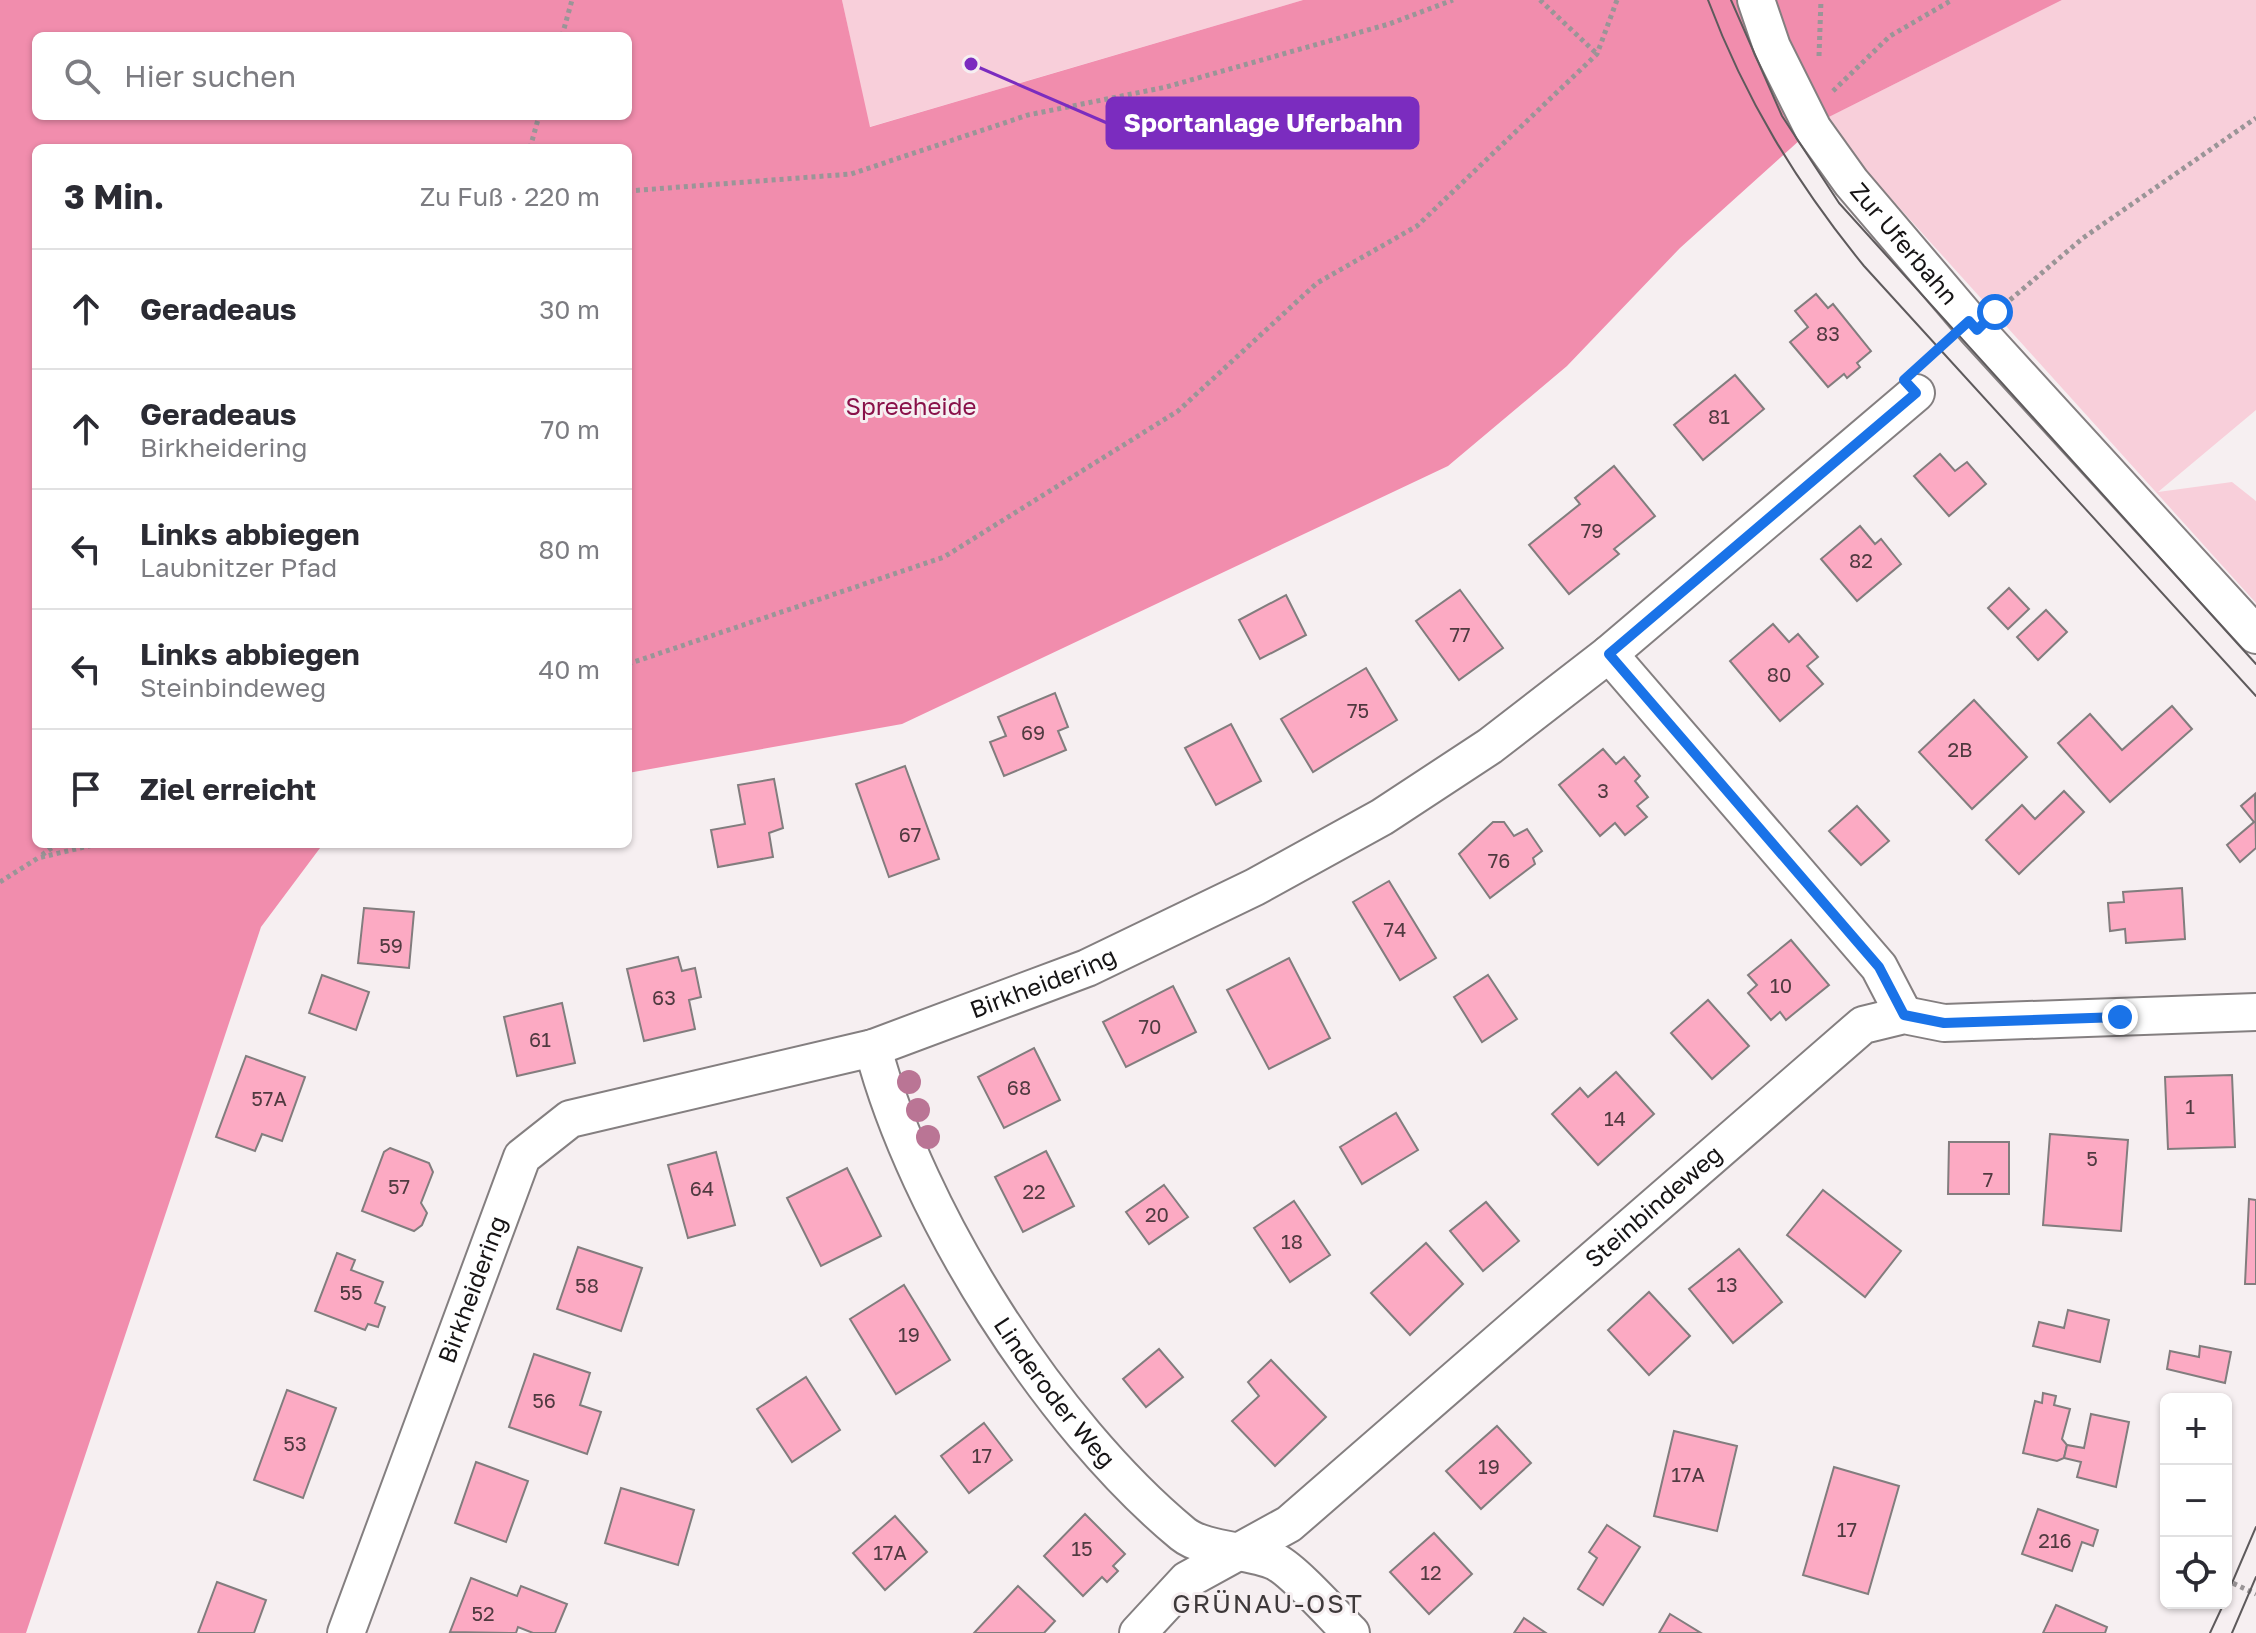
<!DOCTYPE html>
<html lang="de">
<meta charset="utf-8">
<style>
body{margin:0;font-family:"Golos Text",sans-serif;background:#f7f7f7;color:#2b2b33}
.controls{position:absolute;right:24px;bottom:24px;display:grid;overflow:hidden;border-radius:12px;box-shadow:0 2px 6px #0004}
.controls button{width:72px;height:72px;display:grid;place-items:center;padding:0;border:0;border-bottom:2px solid #e1e1e2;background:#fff;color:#2b2b33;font:40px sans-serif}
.stop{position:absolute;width:24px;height:24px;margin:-18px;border:6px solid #1a73e8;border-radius:50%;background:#fff}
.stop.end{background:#1a73e8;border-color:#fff;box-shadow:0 2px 8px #0008}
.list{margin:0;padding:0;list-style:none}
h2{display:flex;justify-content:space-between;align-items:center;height:104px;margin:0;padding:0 32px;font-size:34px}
h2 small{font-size:26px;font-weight:400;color:#7c7c81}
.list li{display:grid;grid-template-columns:52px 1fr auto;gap:24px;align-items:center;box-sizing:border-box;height:120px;padding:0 32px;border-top:2px solid #e1e1e2}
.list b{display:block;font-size:30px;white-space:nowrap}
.list p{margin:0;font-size:26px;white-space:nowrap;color:#7c7c81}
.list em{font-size:26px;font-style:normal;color:#7c7c81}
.icon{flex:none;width:44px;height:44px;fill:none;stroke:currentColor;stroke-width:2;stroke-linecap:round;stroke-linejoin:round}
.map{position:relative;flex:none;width:2256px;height:1633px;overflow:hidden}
.search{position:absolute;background:#fff;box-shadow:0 2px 6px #0004;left:32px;top:32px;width:600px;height:88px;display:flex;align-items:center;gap:20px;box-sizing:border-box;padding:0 28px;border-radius:12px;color:#7c7c81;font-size:30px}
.panel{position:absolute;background:#fff;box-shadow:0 2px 6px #0004;left:32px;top:144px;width:600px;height:704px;border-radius:12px}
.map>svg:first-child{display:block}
.green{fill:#f8cfda}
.forest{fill:#f18dad;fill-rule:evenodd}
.building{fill:#fcaac3;stroke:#827d7e;stroke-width:2}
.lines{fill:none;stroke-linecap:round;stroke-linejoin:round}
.minor-casing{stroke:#847f80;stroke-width:40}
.path{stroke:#9a9597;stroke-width:5;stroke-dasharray:4 4;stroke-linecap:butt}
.minor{stroke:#fff;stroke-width:36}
.tram{stroke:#5e5a5c;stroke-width:2}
.tree{fill:#ba7595}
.route{stroke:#1a73e8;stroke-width:10}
.labels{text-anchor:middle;stroke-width:6;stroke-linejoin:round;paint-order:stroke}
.number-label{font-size:20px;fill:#503a40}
.street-label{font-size:24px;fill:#161415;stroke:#f6eff1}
.park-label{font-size:24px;fill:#891149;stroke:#f6eff1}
.neighbourhood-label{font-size:26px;letter-spacing:2px;fill:#3e393a;stroke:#f6eff1}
.leader{fill:none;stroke:#7b2cbf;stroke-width:3}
.callout-dot{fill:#7b2cbf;stroke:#f6eff1;stroke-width:3}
.callout{fill:#7b2cbf;stroke:#7b2cbf;stroke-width:3}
.callout-label{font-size:26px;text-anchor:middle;font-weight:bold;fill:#fff}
</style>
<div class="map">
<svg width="2256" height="1633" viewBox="0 0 2256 1633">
<rect width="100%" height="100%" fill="#f6eff1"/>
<!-- green -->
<g class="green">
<polygon points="842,0 1303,0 869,127"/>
<polygon points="2062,0 2256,0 2256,410 2158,492 2232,482 2256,501 2256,603 1821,121"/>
</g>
<!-- forest -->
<path class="forest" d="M0,0H842L870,127L1303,0H2062L1821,121L1680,248L1567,366L1448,466L902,724L628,773V148H36V844H323L261,927L26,1633H0ZM36,36H628V116H36Z"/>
<!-- building -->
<g class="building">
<polygon points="1816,294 1828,308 1833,304 1871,351 1857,363 1860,367 1847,378 1844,374 1828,387 1790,342 1808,327 1795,311"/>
<polygon points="1735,375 1764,409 1703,460 1674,425"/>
<polygon points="1940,454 1955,471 1967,462 1986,484 1949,516 1914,476"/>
<polygon points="1614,466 1655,516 1614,549 1619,554 1569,594 1529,545 1580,504 1575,498"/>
<polygon points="1860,526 1875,544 1881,539 1901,564 1857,601 1821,559"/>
<polygon points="2009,588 2029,609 2008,629 1988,608"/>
<polygon points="1460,590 1503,648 1459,680 1416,621"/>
<polygon points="1286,595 1306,635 1260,659 1239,620"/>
<polygon points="2046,610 2067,632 2038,660 2017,637"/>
<polygon points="1773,624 1789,642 1798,634 1818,657 1807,666 1823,684 1780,721 1730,661"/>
<polygon points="1366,668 1397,720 1313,772 1281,719"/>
<polygon points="1055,693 1068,727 1058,731 1066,750 1004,776 990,742 1006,736 998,717"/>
<polygon points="1974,700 2027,757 1972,809 1919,752"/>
<polygon points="2172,706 2192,729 2110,802 2058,743 2090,714 2122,750"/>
<polygon points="1231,724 1261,781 1216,805 1185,748"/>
<polygon points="1603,749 1616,764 1624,757 1640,776 1635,781 1648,797 1637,806 1647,817 1625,835 1615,823 1600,836 1559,785"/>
<polygon points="905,766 939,859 889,877 856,784"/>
<polygon points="774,779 783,828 769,833 773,857 718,867 711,830 745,824 738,785"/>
<polygon points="2064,791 2084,812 2019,874 1986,840 2022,805 2035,819"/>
<polygon points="2255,794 2256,848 2240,862 2227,845 2254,822 2241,806"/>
<polygon points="1857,806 1889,841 1861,865 1829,831"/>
<polygon points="1493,822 1504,822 1514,836 1527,829 1542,851 1533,858 1535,864 1490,898 1459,854"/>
<polygon points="1389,881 1436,958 1400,980 1353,902"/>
<polygon points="2182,888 2185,939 2126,943 2125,929 2110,931 2108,903 2124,902 2123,892"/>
<polygon points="364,908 414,912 409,968 358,963"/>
<polygon points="1791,940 1829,985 1786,1020 1780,1012 1771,1020 1748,993 1757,985 1748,975"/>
<polygon points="678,957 682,971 695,968 701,997 689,1000 695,1029 644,1041 627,969"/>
<polygon points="1289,958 1330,1038 1269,1069 1227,990"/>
<polygon points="322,975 369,992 356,1030 309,1013"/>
<polygon points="1488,975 1517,1019 1482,1042 1454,997"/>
<polygon points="1173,986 1196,1032 1126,1067 1103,1022"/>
<polygon points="1708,1000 1749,1046 1712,1079 1671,1033"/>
<polygon points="562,1003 575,1063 517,1076 504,1017"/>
<polygon points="1034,1048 1060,1100 1004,1128 978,1077"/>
<polygon points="246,1056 305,1077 282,1141 262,1134 255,1151 216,1137"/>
<polygon points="1616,1072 1654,1114 1598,1165 1552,1114 1580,1088 1588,1097"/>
<polygon points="2232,1075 2235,1147 2168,1149 2165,1077"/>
<polygon points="1396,1113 1418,1150 1362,1184 1340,1147"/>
<polygon points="2050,1134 2128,1140 2121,1231 2043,1225"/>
<polygon points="1949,1142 2009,1142 2009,1194 1948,1194"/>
<polygon points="390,1148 429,1163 433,1172 421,1203 427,1213 422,1225 414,1231 362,1211 384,1152"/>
<polygon points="1046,1151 1074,1206 1023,1232 995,1177"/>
<polygon points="716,1152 735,1225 688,1238 668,1165"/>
<polygon points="847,1168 881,1236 821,1266 787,1198"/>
<polygon points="1164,1185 1188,1217 1149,1244 1126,1212"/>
<polygon points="1823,1190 1901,1251 1865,1297 1787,1235"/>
<polygon points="2249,1199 2256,1200 2256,1284 2245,1284"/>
<polygon points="1294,1201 1330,1255 1290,1282 1254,1228"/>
<polygon points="1486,1202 1519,1241 1483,1271 1450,1231"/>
<polygon points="1426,1243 1463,1284 1410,1335 1371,1293"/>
<polygon points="578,1247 642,1268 621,1331 557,1309"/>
<polygon points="1739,1249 1782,1302 1733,1343 1689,1289"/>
<polygon points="337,1253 355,1260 351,1270 383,1282 375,1303 385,1307 378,1327 368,1324 365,1330 315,1311"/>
<polygon points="904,1285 950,1360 896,1394 850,1319"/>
<polygon points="1649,1292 1690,1336 1649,1375 1608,1330"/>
<polygon points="2068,1310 2109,1320 2100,1362 2033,1346 2039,1322 2064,1328"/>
<polygon points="2200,1346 2231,1352 2225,1383 2167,1369 2170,1351 2199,1357"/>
<polygon points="1159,1349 1183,1377 1146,1407 1123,1379"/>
<polygon points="534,1354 590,1373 580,1405 601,1412 587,1454 509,1427"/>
<polygon points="1271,1360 1326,1417 1275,1466 1232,1421 1259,1396 1248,1382"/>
<polygon points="806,1377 840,1430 792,1462 757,1409"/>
<polygon points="287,1390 336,1408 303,1498 254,1480"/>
<polygon points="2043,1393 2056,1396 2054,1405 2070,1409 2062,1439 2067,1445 2064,1458 2057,1461 2023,1453 2035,1401 2042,1403"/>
<polygon points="2091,1414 2129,1422 2116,1487 2077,1477 2081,1462 2064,1458 2067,1445 2084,1448"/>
<polygon points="984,1423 1012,1460 969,1493 941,1456"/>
<polygon points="1497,1426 1531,1463 1481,1509 1446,1471"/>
<polygon points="1674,1431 1737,1446 1717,1531 1654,1516"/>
<polygon points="476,1462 528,1481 506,1542 455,1523"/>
<polygon points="1834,1467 1899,1486 1868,1594 1803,1575"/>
<polygon points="621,1488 694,1510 678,1565 605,1543"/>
<polygon points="2038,1509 2098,1530 2093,1546 2082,1542 2072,1571 2022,1554"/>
<polygon points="1085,1514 1125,1554 1113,1566 1118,1571 1107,1582 1102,1577 1083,1596 1044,1556"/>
<polygon points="895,1516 927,1552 885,1590 853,1553"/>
<polygon points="1607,1525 1640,1547 1603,1605 1578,1589 1597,1558 1589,1552"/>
<polygon points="1434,1533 1472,1574 1429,1614 1390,1572"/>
<polygon points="471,1578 517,1596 521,1586 567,1604 555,1633 533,1633 518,1627 516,1633 450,1632"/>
<polygon points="217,1582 266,1600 254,1633 198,1633"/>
<polygon points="1018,1586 1055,1621 1044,1633 974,1633"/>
<polygon points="2056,1605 2107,1627 2105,1633 2043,1633"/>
<polygon points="1670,1614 1701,1633 1659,1633"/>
<polygon points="1524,1618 1546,1633 1514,1633"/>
</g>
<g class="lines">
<!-- minor casing -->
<g class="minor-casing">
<g id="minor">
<path id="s1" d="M1756,0L1772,47L1813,129L1851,182L1977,330L2256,635"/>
<polyline points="1609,654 1879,967 1904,1015"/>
<path id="s2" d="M873,1048C917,1215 1050,1424 1183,1534C1204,1551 1251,1550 1276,1562C1295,1572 1334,1616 1351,1633"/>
<path id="s3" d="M346,1633L522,1157L570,1119L873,1048L1087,968L1255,887L1382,817L1490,746L1609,654L1916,393"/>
<path id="s4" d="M1138,1633L1187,1580L1289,1524L1863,1025L1904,1015L1944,1023L2256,1012"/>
</g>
</g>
<!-- path -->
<g class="path">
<polyline points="1540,0 1597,54"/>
<polyline points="562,36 572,0"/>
<polyline points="1819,56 1821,0"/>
<polyline points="1833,91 1890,36 1952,0"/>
<polyline points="530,148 539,116"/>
<polyline points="628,191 851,174 1028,115 1166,87 1389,24 1453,0"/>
<polyline points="2004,305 2083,238 2256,118"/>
<polyline points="1925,360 1941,345"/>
<polyline points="628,664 944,557 1178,411 1317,283 1417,226 1597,54 1617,0"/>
<polyline points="42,855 57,844"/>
<polyline points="0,882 38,858 97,844"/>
<polyline points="2226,1559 2233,1562"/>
<polyline points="2226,1580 2256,1594"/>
</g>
<!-- minor -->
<use href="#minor" class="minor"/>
<!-- tram -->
<g class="tram">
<path d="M1708,0C1745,99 1797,184 1864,266L2256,696"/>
<polyline points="1731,0 1782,116 1839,203 2256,664"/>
<polyline points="2226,1597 2256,1527"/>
<polyline points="2210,1633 2224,1603"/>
<polyline points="2232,1633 2256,1577"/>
</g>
</g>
<!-- trees -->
<g class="tree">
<circle cx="909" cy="1082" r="12"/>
<circle cx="918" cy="1110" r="12"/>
<circle cx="928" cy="1137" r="12"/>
</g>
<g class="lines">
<!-- route -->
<polyline class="route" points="1995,312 1977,330 1969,321 1904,380 1916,393 1609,654 1879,967 1904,1015 1944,1023 2120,1017"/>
</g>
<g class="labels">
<!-- number labels -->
<g class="number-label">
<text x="1828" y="341">83</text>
<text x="1719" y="424">81</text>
<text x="1592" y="538">79</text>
<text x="1861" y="568">82</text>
<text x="1460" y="642">77</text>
<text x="1779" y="682">80</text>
<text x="1358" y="718">75</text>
<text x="1033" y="740">69</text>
<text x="1960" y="757">2B</text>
<text x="1603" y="798">3</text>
<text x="910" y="842">67</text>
<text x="1499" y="868">76</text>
<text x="1395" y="937">74</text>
<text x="391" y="953">59</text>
<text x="1781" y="993">10</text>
<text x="664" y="1005">63</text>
<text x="1150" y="1034">70</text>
<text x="540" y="1047">61</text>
<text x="1019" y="1095">68</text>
<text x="269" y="1106">57A</text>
<text x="2190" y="1114">1</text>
<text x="1615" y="1126">14</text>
<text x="2092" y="1166">5</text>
<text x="1988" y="1187">7</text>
<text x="399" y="1194">57</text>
<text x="702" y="1196">64</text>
<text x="1034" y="1199">22</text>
<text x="1157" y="1222">20</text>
<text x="1292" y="1249">18</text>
<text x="1727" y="1292">13</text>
<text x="587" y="1293">58</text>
<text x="351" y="1300">55</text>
<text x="909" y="1342">19</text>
<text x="544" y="1408">56</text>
<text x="295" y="1451">53</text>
<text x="982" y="1463">17</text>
<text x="1489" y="1474">19</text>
<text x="1688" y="1482">17A</text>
<text x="1847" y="1537">17</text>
<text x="2055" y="1548">216</text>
<text x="1082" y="1556">15</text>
<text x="890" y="1560">17A</text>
<text x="1431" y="1580">12</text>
<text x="483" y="1621">52</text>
</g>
<!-- street labels -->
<g class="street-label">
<text dy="8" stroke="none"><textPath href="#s1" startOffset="288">Zur Uferbahn</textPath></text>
<text dy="8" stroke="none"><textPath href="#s3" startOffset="1062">Birkheidering</textPath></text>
<text dy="8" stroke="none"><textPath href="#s4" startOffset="672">Steinbindeweg</textPath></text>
<text dy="8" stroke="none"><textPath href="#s3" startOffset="366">Birkheidering</textPath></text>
<text dy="8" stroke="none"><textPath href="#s2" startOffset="392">Linderoder Weg</textPath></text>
</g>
<!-- park labels -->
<g class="park-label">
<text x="911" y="415">Spreeheide</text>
</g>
<!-- neighbourhood labels -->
<g class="neighbourhood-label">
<text x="1268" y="1613">GRÜNAU-OST</text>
</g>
</g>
<!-- callouts -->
<path class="leader" d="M971 64L1107 123"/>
<circle class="callout-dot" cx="971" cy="64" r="8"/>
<rect class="callout" x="1107" y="98" width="311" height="50" rx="8"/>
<g class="callout-label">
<text x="1263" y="132">Sportanlage Uferbahn</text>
</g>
</svg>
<div class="controls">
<button>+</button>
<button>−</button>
<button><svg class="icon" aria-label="locate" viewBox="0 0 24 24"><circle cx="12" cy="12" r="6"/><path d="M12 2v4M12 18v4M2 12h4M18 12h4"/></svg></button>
</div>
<div class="stop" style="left:1995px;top:312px"></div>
<div class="stop end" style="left:2120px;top:1017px"></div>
<div class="search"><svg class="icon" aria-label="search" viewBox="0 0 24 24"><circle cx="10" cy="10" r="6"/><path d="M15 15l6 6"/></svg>Hier suchen</div>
<section class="panel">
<h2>3 Min.<small>Zu Fuß · 220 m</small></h2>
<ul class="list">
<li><svg class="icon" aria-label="ahead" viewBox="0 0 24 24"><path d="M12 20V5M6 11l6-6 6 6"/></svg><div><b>Geradeaus</b></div><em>30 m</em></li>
<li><svg class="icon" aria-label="ahead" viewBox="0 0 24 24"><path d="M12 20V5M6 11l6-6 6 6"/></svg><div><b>Geradeaus</b><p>Birkheidering</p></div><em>70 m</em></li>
<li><svg class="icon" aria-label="left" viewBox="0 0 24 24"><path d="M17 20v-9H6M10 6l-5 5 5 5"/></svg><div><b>Links abbiegen</b><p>Laubnitzer Pfad</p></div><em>80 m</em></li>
<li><svg class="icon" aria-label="left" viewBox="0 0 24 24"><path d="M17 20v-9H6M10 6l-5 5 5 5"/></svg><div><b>Links abbiegen</b><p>Steinbindeweg</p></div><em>40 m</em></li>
<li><svg class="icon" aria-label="arrive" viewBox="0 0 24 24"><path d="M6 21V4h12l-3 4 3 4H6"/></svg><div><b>Ziel erreicht</b></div></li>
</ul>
</section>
</div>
